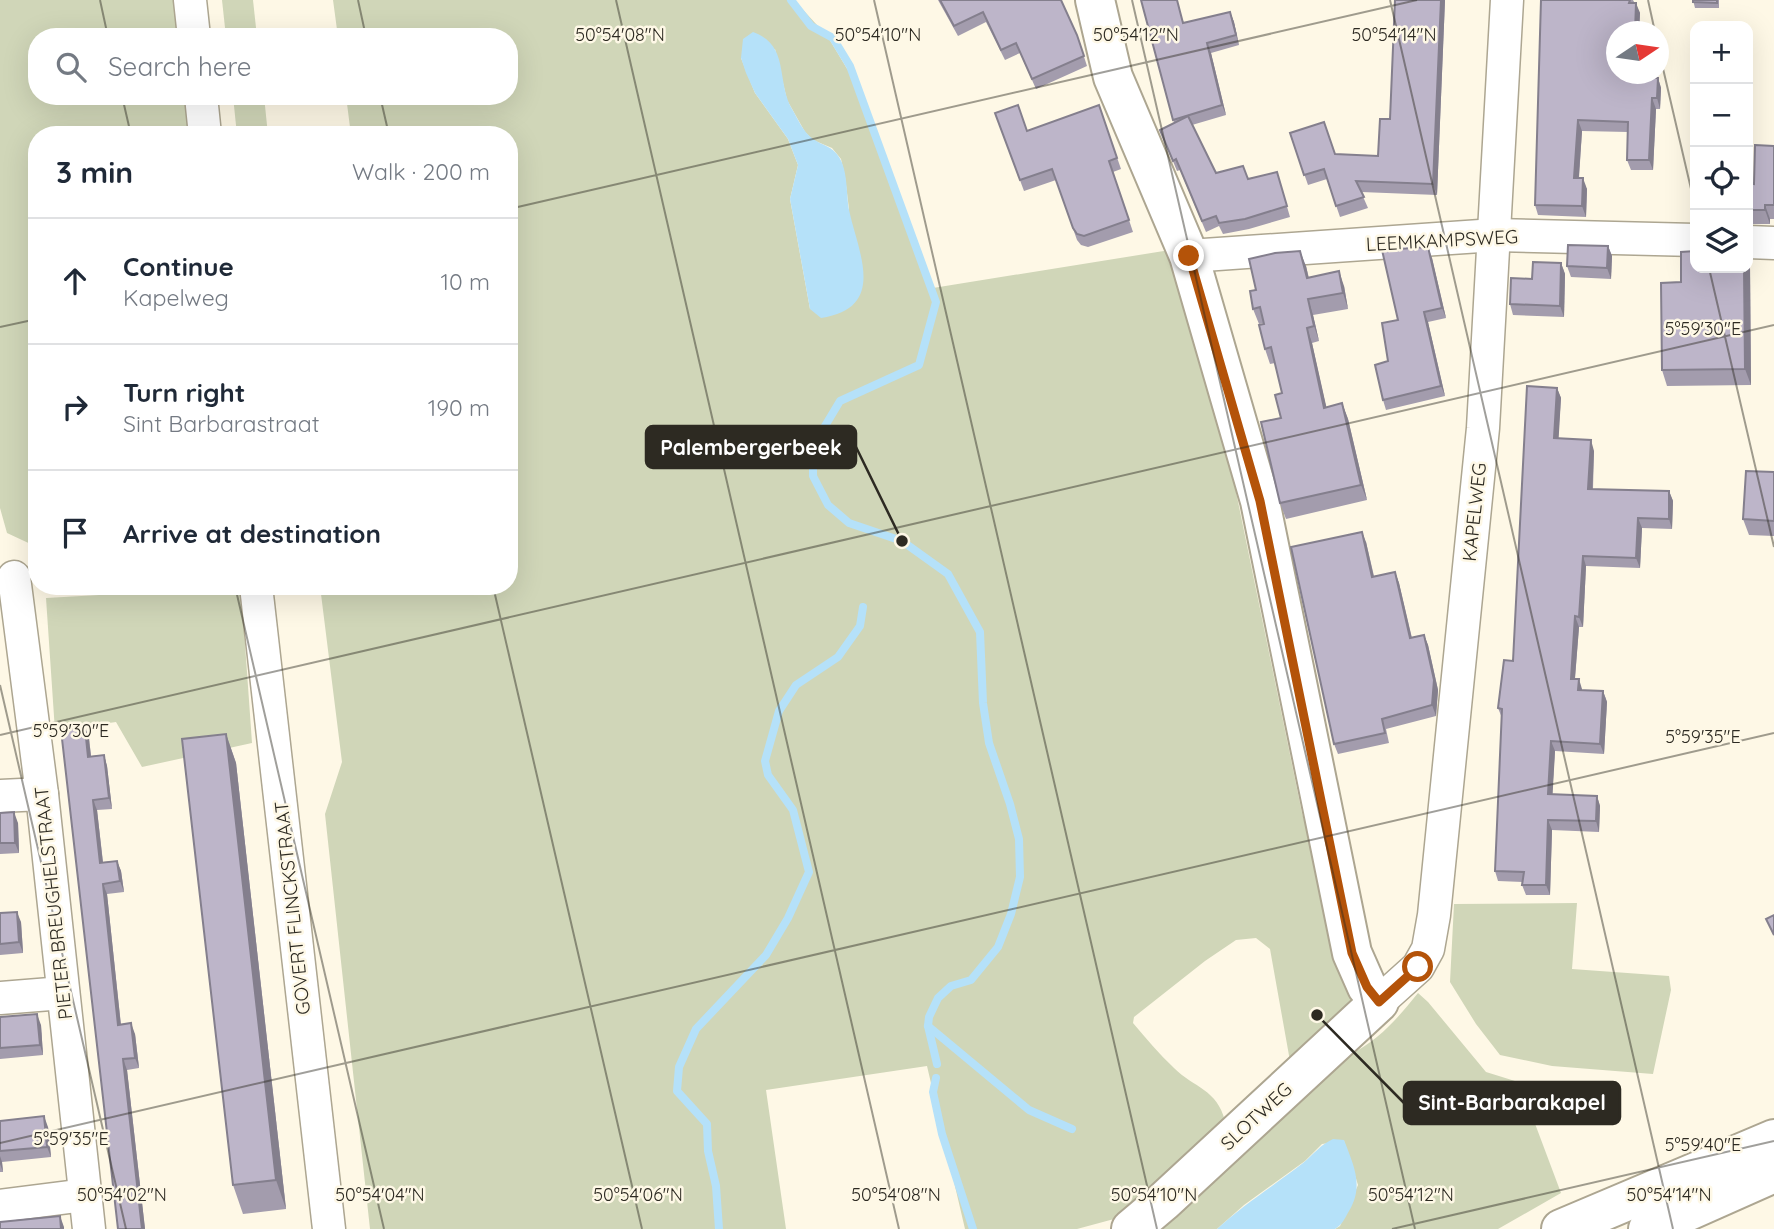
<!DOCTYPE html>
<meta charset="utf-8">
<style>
body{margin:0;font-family:Quicksand,sans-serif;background:#f2f2f3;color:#1f2937}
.controls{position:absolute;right:21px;top:21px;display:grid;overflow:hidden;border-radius:14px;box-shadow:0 7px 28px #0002}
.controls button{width:63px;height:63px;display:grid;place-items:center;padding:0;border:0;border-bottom:2px solid #e0e1e3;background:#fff;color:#1f2937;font:35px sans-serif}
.compass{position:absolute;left:1606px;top:21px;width:63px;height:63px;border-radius:50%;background:#fff;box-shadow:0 7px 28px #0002;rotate:77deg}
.stop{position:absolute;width:21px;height:21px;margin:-16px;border:5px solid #b45309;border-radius:50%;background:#fff}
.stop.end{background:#b45309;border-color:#fff;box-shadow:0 2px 7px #0008}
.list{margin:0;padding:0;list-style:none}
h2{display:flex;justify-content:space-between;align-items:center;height:91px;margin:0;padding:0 28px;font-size:30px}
h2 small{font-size:23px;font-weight:400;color:#747a83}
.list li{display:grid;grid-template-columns:46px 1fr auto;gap:21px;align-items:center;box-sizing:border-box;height:126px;padding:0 28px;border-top:2px solid #e0e1e3}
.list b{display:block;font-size:26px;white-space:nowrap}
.list p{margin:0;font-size:23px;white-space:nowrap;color:#747a83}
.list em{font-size:23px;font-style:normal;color:#747a83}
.icon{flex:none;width:38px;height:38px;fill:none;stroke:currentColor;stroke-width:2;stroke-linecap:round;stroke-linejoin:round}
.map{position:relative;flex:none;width:1774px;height:1229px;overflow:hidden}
.search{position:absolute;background:#fff;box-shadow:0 7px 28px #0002;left:28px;top:28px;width:490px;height:77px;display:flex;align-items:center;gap:18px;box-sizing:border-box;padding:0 24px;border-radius:28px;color:#747a83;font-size:26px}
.panel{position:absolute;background:#fff;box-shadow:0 7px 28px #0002;left:28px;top:126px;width:490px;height:469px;border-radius:28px}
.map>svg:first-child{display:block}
.green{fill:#d0d6b8;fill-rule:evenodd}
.water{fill:#b5e1f9}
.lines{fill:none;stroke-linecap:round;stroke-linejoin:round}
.stream{stroke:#b5e1f9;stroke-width:8}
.minor-casing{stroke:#ada691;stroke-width:35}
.tertiary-casing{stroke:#ada691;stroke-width:42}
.primary-casing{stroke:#ada691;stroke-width:42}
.minor{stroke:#fff;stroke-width:32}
.tertiary{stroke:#fff;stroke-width:38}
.primary{stroke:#fff;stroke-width:38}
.wall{fill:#a39cad}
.shaded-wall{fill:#847f8d}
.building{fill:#bdb5c9;stroke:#847f8d;stroke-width:2}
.route{stroke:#b45309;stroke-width:9}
.ticks{fill:none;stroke:#2d2a22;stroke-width:2;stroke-opacity:0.45}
.labels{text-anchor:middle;stroke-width:5;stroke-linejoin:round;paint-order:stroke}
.street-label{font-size:19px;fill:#2d2a22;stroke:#fef8e6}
.ticks-label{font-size:18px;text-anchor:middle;fill:#2d2a22;stroke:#fef8e6;stroke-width:5;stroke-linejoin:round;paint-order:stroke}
.leader{fill:none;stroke:#2d2a22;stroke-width:2.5}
.callout-dot{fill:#2d2a22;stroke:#fef8e6;stroke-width:2.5}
.callout{fill:#2d2a22;stroke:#2d2a22;stroke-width:2.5}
.callout-label{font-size:21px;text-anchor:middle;font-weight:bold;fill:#fff}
</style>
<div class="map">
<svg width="1774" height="1229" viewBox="0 0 1774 1229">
<rect width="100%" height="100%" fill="#fef8e6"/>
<!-- green -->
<g class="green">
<polygon points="0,0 176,0 182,37 37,37 37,96 188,96 191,135 37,135 37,547 7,533 0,508"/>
<polygon points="222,0 253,0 257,37 226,37"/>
<path d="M333,0H794L828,37L852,77L933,288L1170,250L1220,414L1302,813L1323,886L1375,979L1290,1061L1270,949L1256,938L1236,940L1205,961L1134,1017L1133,1023C1146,1038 1159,1054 1174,1068C1194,1088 1217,1089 1225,1121L1114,1219L1077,1229H965L927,1066L766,1090L786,1229H370L325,814L342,762L320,586H509V135H351L346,96H509V37H338ZM775,49L787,100L805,132L813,140L832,148L841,159L845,177L849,209L810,309L790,199L798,165L788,139L755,93L741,58Z"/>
<polygon points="233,96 264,96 268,135 237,135"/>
<polygon points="241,587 252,743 142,767 116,722 55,731 46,598"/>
<polygon points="1577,903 1572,969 1669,976 1671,990 1653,1074 1552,1066 1500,1055 1476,1024 1450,982 1454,904"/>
<path d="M1418,993L1428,1002L1486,1072L1515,1081H1571L1576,1110L1534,1121L1561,1193L1498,1229H1335L1340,1226L1358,1185L1344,1141L1322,1144L1305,1161L1244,1205L1217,1229H1144L1350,1055C1381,1038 1396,1020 1418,993Z"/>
</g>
<!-- water -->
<g class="water">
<path d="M753,32C790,45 776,81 792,109C798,119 803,132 813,139C823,146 832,146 839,157C848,171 846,193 849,210C858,252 888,308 821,318L810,309L790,199L798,165L788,139L755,93L746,73L741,58L743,39Z"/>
<path d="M1333,1139L1344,1140C1354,1166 1364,1186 1349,1211C1345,1218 1342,1225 1335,1229H1217C1244,1204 1275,1185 1303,1163C1314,1154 1320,1145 1333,1139Z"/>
</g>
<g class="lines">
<!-- stream -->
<g class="stream">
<polyline points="791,0 811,26 833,38 850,66 936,302 919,365 840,401 813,446 813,476 828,505 849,523 902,541 948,574 980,632 983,703 989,743 1010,804 1019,839 1020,877 1011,914 998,947 971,980 951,986 938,998 929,1017 928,1026 937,1064"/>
<polyline points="928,1026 1029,1110 1072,1129"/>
<polyline points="936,1078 933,1092 942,1134 973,1229"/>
<polyline points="719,1229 716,1186 708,1151 707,1124 677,1091 679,1067 696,1029 766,955 788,918 809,872 793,810 768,775 765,761 779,711 796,685 838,657 860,626 863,607"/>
</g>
<!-- minor casing -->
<g class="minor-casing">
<g id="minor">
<polyline points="190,0 194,37"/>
<polyline points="201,96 205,135"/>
<polyline points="1748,242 1774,243"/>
<polyline points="1189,256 1495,235 1695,240"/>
<polyline points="14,577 42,794 89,1229"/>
<polyline points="256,586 329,1229"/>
<polyline points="0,796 42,794"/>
<polyline points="0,998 63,993"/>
<polyline points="1379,1002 1418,967 1428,949 1434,915 1483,428 1507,0"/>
<polyline points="0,1206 85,1195"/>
</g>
</g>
<!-- tertiary casing -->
<g class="tertiary-casing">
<polyline id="tertiary" points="1095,0 1113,77 1189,256 1260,501 1352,953 1367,987 1379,1002 1163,1202 1131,1229"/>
</g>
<!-- primary casing -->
<g class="primary-casing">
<g id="primary">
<polyline points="1561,1229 1774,1139"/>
<polyline points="1648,1229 1774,1173"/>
</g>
</g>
<!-- minor -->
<use href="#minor" class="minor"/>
<!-- tertiary -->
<use href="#tertiary" class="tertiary"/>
<!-- primary -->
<use href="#primary" class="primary"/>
</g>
<!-- wall -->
<g class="wall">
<polygon points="938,0 1061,0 1077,35 1087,66 1036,89 1020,53 1005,60 986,22 958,36"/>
<polygon points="1141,0 1184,23 1230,12 1234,22 1239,45 1211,53 1226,115 1192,125 1216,173 1248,179 1277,172 1290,217 1249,229 1223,234 1219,226 1206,232 1180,170 1177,171 1160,130 1174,123"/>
<polygon points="1395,0 1445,0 1437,195 1361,192 1368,208 1340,217 1327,179 1308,185 1290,133 1335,155 1378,156 1390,119"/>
<polygon points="1541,0 1633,0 1640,13 1639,32 1616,32 1638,77 1658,78 1661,88 1660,109 1656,109 1653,170 1631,170 1627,160 1628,132 1582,131 1579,178 1587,189 1586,217 1538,215 1535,205"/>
<polygon points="1693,0 1719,0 1719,8 1695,8"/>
<polygon points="1099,105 1121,169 1113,172 1133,232 1088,247 1081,245 1077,240 1056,180 1024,191 995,113 1027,131"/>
<polygon points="1774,146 1774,219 1770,219 1770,224 1748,224 1748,183 1754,184"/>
<polygon points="1608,246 1612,256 1611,279 1571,277 1567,266"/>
<polygon points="1432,258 1446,318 1428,322 1445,396 1386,410 1383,400 1388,361 1398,320"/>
<polygon points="1561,263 1565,274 1564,317 1513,315 1510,304 1532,279"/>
<polygon points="1306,266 1309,278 1344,286 1348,309 1313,315 1319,341 1312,343 1326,407 1342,403 1348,419 1367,500 1286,519 1280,503 1281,418 1282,393 1275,363 1270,364 1265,349 1264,323 1259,324 1253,309 1256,290"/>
<polygon points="1750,266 1751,385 1667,386 1662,370 1681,282"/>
<polygon points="1557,388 1561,398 1558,439 1594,451 1593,489 1669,491 1673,501 1672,529 1642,528 1640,568 1586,566 1583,627 1579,627 1575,679 1582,690 1603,691 1607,702 1604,754 1555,751 1552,795 1597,796 1600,806 1599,832 1552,830 1550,895 1526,895 1522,885 1523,882 1498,881 1495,871 1502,718 1498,708 1513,661"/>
<polygon points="1774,472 1774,536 1749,535 1743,519"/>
<polygon points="1366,542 1374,576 1395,572 1399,583 1412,638 1424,635 1428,645 1438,690 1436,716 1386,729 1389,743 1338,754 1334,744"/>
<polygon points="226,734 236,763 286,1209 243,1214 233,1185"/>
<polygon points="89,738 91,756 104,755 107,766 112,809 97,810 103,862 117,861 121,871 124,892 107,894 121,1025 135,1034 139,1068 127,1070 145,1229 118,1229"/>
<polygon points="0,813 18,823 19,853 0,854"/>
<polygon points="0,913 21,922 23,953 0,955"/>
<polygon points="0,1017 41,1025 43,1055 0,1059"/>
<polygon points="0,1121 48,1127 51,1157 2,1162 3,1172 0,1172"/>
</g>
<!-- shaded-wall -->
<g class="shaded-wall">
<polygon points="1441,0 1445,0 1437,195 1433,184"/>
<polygon points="1636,3 1640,13 1639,32 1635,32"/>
<polygon points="1230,12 1234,22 1239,45 1236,35"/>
<polygon points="1207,43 1211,53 1226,115 1222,105"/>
<polygon points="1658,78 1661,88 1660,109 1657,98"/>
<polygon points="1652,98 1656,109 1653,170 1649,160"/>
<polygon points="1578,120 1582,131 1578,188 1574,178"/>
<polygon points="1583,178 1587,189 1586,217 1582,206"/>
<polygon points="1765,205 1770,219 1770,224 1765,210"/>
<polygon points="1608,246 1612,256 1611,279 1607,268"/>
<polygon points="1428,247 1432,258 1446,318 1442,308"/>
<polygon points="1300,251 1306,266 1312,294 1307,278"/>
<polygon points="1748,261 1750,266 1751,385 1745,369 1744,268 1748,268"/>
<polygon points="1561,263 1565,274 1564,317 1560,306"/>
<polygon points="1339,271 1344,286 1348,309 1343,293"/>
<polygon points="1308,299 1313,315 1319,341 1314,326"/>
<polygon points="1424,312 1428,322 1445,396 1441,386"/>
<polygon points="1307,328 1312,343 1330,423 1324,408"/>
<polygon points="1557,388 1561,398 1558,449 1554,438"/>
<polygon points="1342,403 1348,419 1367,500 1361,485"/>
<polygon points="1591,440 1594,451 1592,499 1588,489"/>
<polygon points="1669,491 1673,501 1672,529 1669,519"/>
<polygon points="1638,518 1642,528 1640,568 1636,558"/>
<polygon points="1362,532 1366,542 1376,587 1372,577"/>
<polygon points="1583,556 1586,566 1583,627 1579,617"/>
<polygon points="1395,572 1399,583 1414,648 1410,638"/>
<polygon points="1575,616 1579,627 1574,689 1571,679"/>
<polygon points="1424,635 1428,645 1438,690 1436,716 1432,705"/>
<polygon points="1579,679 1582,689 1582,700 1578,690"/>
<polygon points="1603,691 1607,702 1604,754 1600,744"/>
<polygon points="85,728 89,738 92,767 88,757"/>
<polygon points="226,734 236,763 286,1209 276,1180"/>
<polygon points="1551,741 1555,751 1552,805 1548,794"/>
<polygon points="104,755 107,766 112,809 109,798"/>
<polygon points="1597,796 1600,806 1599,832 1596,821"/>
<polygon points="93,800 97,810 104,873 100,863"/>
<polygon points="14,812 18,823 19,853 15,843"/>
<polygon points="1548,820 1552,830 1550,895 1546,885"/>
<polygon points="117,861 121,871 124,892 120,881"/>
<polygon points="103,884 107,894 122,1036 118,1025"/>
<polygon points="17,912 21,922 23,953 19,942"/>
<polygon points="37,1014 41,1025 43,1055 40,1045"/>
<polygon points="131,1023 135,1034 139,1068 135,1058"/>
<polygon points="123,1059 127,1070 145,1229 142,1229"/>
<polygon points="44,1116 48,1127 51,1157 47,1147"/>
<polygon points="0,1156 2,1162 3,1172 0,1164"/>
<polygon points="60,1216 64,1227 64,1229 61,1229"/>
</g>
<!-- building -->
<g class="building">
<polygon points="940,0 1061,0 1077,35 1084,56 1032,79 1016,43 1001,50 983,12 954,26"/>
<polygon points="1141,0 1177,0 1183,23 1230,12 1236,35 1207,43 1222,105 1173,120"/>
<polygon points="1395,0 1441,0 1433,184 1356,181 1364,197 1336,206 1324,169 1304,175 1290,133 1324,122 1335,154 1378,156 1380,119 1390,119"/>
<polygon points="1541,0 1630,0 1629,3 1636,3 1635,32 1616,32 1616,74 1634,74 1634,77 1658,78 1657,98 1652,98 1649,160 1627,160 1628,122 1578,120 1574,178 1583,178 1582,206 1535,205"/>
<polygon points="1693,0 1717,0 1717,3 1693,2"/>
<polygon points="1018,105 1027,131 1099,105 1117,158 1109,161 1129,220 1084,236 1077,234 1073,228 1052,169 1020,180 995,113"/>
<polygon points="1188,116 1216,173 1243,166 1248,179 1277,172 1287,206 1245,219 1219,223 1216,216 1202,221 1176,159 1173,161 1160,130"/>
<polygon points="1755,145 1774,146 1774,205 1765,205 1765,210 1748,210 1748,183 1754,184"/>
<polygon points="1568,245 1608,246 1607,268 1567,266"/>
<polygon points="1428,247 1442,308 1424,312 1441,386 1383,400 1375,365 1388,361 1382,323 1398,320 1382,250"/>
<polygon points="1300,251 1307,278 1339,271 1343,293 1308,299 1314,326 1307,328 1324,408 1342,403 1361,485 1280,503 1261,422 1281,418 1275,395 1282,393 1271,347 1265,349 1259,325 1264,324 1260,307 1253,309 1250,291 1256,290 1249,259 1275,253"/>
<polygon points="1695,251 1695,268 1744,268 1745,369 1662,370 1661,283 1681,282 1681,252"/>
<polygon points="1533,262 1561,263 1560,306 1510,304 1511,278 1532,279"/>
<polygon points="1527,386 1557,388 1554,438 1591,440 1588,489 1669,491 1669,519 1638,518 1636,558 1583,556 1579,617 1575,616 1571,679 1579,679 1578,690 1603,691 1600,744 1551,741 1548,794 1597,796 1596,821 1548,820 1546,885 1522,885 1524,872 1495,871 1502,709 1498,708 1504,660 1513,661"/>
<polygon points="1746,471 1774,472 1774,521 1743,519"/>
<polygon points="1362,532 1372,577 1395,572 1410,638 1424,635 1434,680 1432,705 1382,719 1385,733 1334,744 1291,547"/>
<polygon points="85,728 88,757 104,755 109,798 93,800 100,863 117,861 120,881 103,884 118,1025 131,1023 135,1058 123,1059 142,1229 118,1229 61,730"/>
<polygon points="226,734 276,1180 233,1185 182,739"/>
<polygon points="14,812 15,843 0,843 0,813"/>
<polygon points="17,912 19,942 0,944 0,913"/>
<polygon points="1774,915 1774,935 1766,919"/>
<polygon points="37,1014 40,1045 0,1048 0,1017"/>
<polygon points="44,1116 47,1147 0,1151 0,1121"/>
<polygon points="60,1216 61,1229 0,1229 0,1222"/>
</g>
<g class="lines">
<!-- route -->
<polyline class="route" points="1189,256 1260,501 1352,953 1367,987 1379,1002 1418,967"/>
</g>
<!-- ticks -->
<path class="ticks" d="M100,0L108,37M358,0L366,37M616,0L899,1229M874,0L1157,1229M1132,0L1415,1229M1390,0L1673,1229M1648,0L1655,32M1658,47L1695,206M122,96L131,135M380,96L389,135M509,209L1417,0M1709,268L1774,547M0,327L37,319M235,586L384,1229M493,586L642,1229M0,685L126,1229M0,735L1774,325M0,1143L1774,733M1392,1229L1774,1141"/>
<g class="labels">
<!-- street labels -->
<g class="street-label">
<text transform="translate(1442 240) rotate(-3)" y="7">LEEMKAMPSWEG</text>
<text transform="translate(1474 512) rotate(-84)" y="7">KAPELWEG</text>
<text transform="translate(53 903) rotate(-96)" y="7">PIETER BREUGHELSTRAAT</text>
<text transform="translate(292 908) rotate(-96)" y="7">GOVERT FLINCKSTRAAT</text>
<text transform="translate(1256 1116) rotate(-43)" y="7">SLOTWEG</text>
</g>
</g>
<g class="ticks-label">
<text x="620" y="41">50°54'08"N</text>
<text x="878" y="41">50°54'10"N</text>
<text x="1136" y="41">50°54'12"N</text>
<text x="1394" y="41">50°54'14"N</text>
<text x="1703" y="335">5°59'30"E</text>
<text x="71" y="737">5°59'30"E</text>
<text x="1703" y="743">5°59'35"E</text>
<text x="71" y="1145">5°59'35"E</text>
<text x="1703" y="1151">5°59'40"E</text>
<text x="122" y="1201">50°54'02"N</text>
<text x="380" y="1201">50°54'04"N</text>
<text x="638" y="1201">50°54'06"N</text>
<text x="896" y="1201">50°54'08"N</text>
<text x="1154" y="1201">50°54'10"N</text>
<text x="1411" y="1201">50°54'12"N</text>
<text x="1669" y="1201">50°54'14"N</text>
</g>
<!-- callouts -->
<path class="leader" d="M902 541L856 447M1317 1015L1404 1103"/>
<g class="callout-dot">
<circle cx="902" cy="541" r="7"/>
<circle cx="1317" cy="1015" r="7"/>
</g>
<g class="callout">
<rect x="646" y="426" width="210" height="42" rx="7"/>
<rect x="1404" y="1082" width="216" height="42" rx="7"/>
</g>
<g class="callout-label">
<text x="751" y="455">Palembergerbeek</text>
<text x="1512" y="1110">Sint-Barbarakapel</text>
</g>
</svg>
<div class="controls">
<button>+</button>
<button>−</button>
<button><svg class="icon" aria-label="locate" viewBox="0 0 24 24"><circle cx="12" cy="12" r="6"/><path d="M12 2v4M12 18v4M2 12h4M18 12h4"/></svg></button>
<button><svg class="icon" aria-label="layers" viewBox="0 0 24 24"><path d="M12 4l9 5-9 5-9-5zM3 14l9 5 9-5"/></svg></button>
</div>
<svg class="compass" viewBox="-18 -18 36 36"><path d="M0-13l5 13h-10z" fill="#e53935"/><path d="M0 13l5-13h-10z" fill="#747a83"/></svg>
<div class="stop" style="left:1418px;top:967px"></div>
<div class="stop end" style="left:1189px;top:256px"></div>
<div class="search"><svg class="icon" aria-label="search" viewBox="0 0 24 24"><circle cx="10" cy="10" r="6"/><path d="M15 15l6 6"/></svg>Search here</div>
<section class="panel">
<h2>3 min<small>Walk · 200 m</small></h2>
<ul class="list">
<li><svg class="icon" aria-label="ahead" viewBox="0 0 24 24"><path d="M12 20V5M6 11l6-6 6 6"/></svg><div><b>Continue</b><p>Kapelweg</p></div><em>10 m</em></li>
<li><svg class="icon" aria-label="right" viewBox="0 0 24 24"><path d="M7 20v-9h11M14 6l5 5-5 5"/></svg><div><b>Turn right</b><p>Sint Barbarastraat</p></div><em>190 m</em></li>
<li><svg class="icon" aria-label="arrive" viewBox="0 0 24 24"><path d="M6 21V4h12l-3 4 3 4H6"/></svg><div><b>Arrive at destination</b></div></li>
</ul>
</section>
</div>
